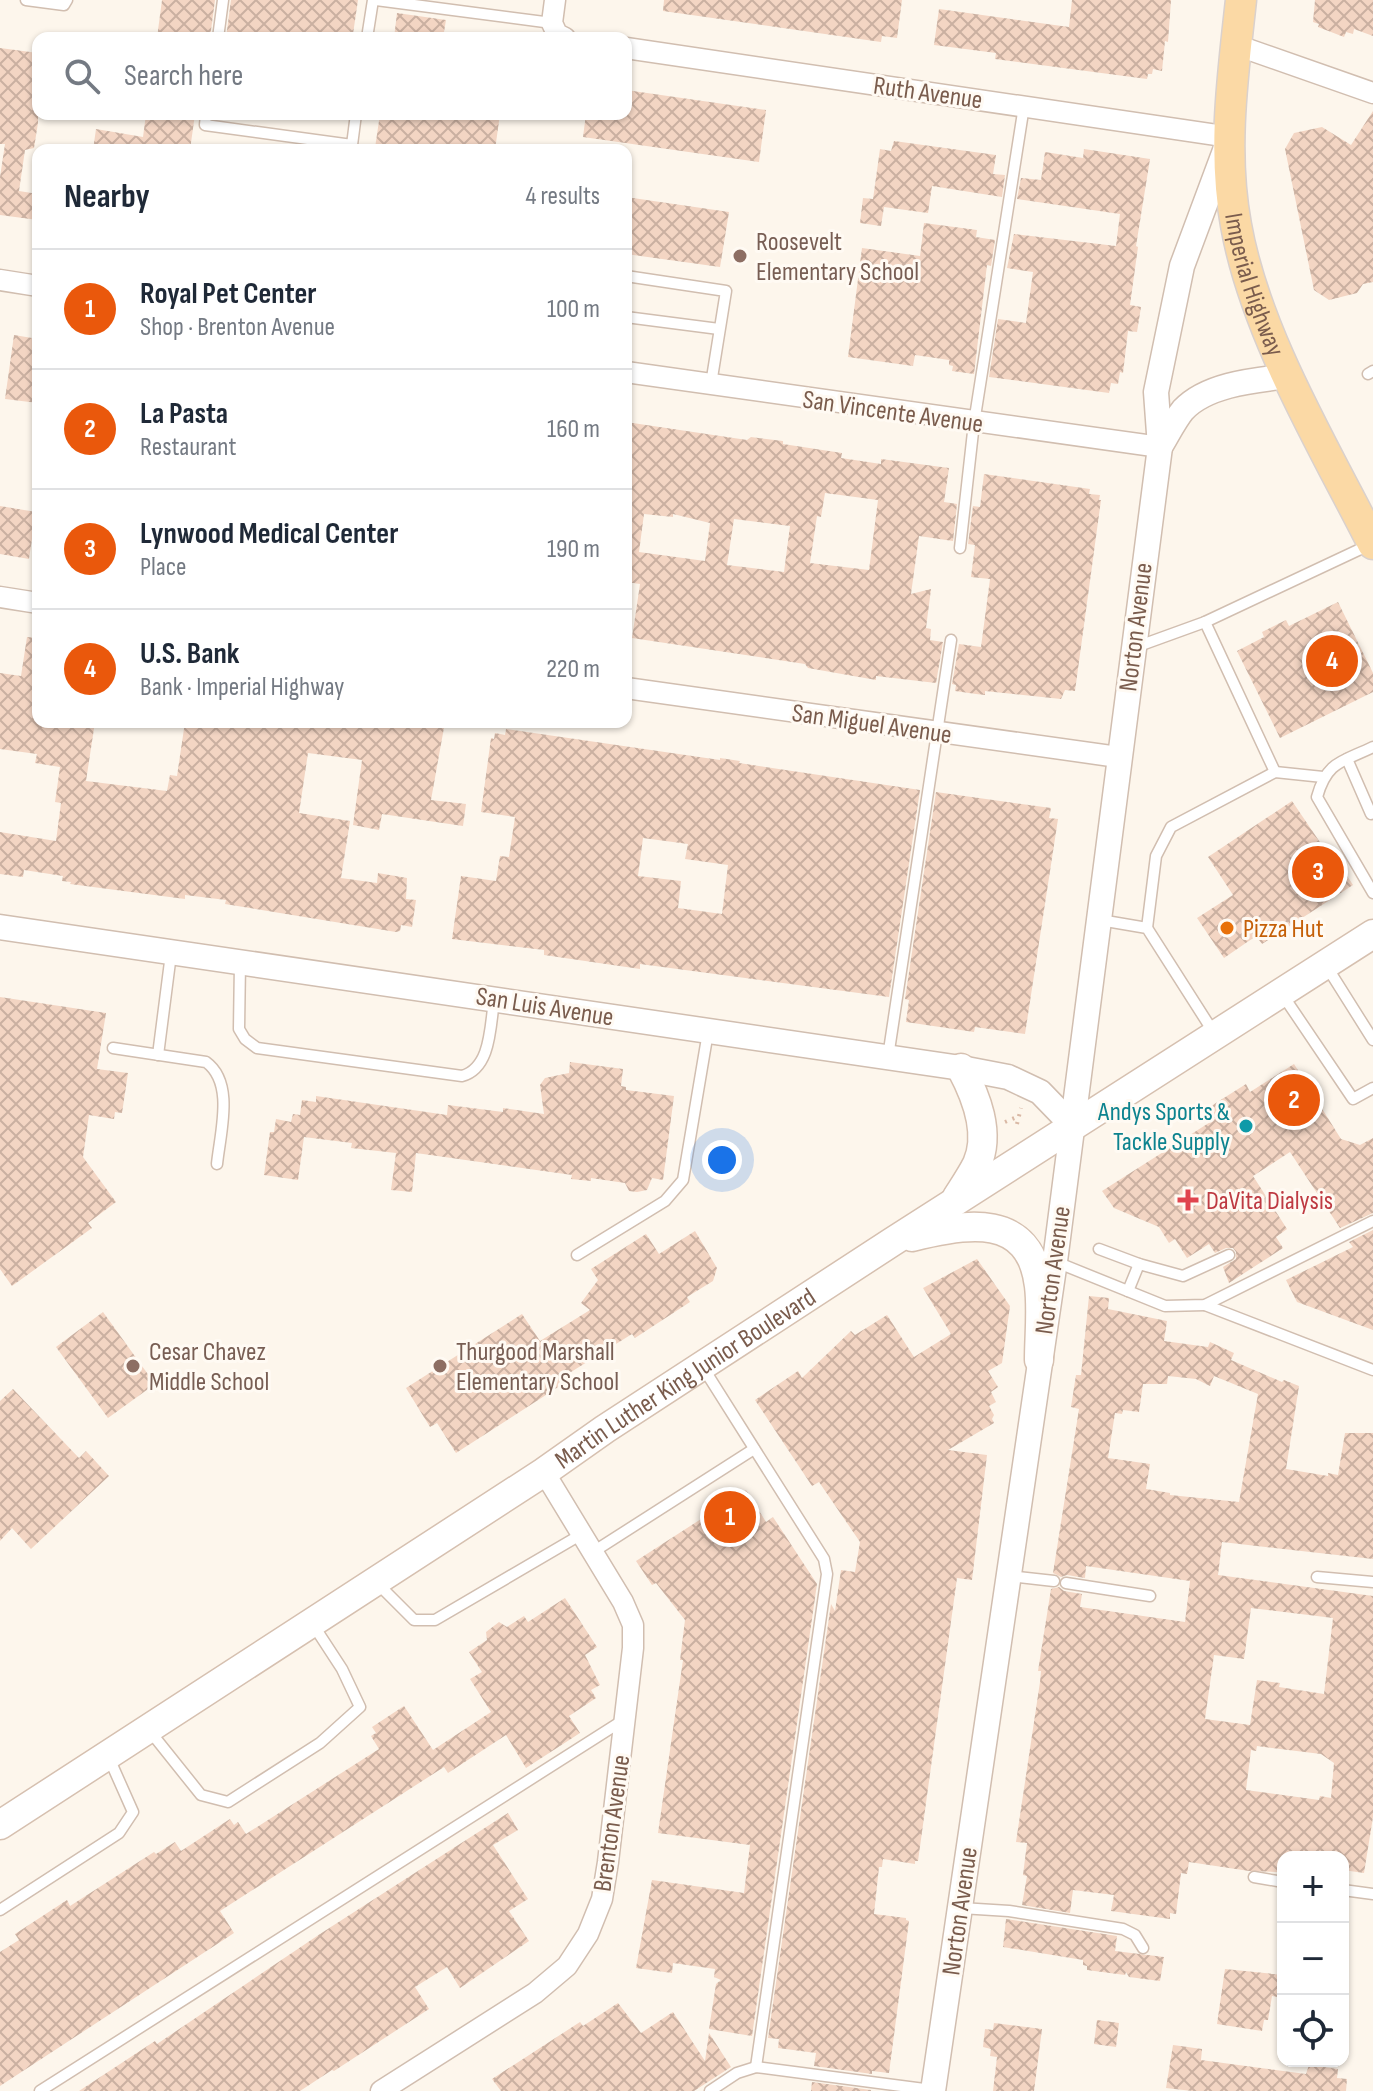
<!DOCTYPE html>
<meta charset="utf-8">
<style>
body{margin:0;font-family:"Sofia Sans Condensed",sans-serif;background:#f2f2f3;color:#1f2937}
.controls{position:absolute;right:24px;bottom:24px;display:grid;overflow:hidden;border-radius:16px;box-shadow:0 2px 6px #0004}
.controls button{width:72px;height:72px;display:grid;place-items:center;padding:0;border:0;border-bottom:2px solid #e0e1e3;background:#fff;color:#1f2937;font:40px sans-serif}
.you{position:absolute;left:722px;top:1160px;width:28px;height:28px;margin:-20px;border:6px solid #fff;border-radius:50%;background:#1a73e8;box-shadow:0 0 0 12px #1a73e833}
.badge{display:grid;place-items:center;width:52px;height:52px;border-radius:50%;background:#ea580c;color:#fff;font-size:26px;font-weight:700}
.pin{position:absolute;translate:-50% -50%;border:4px solid #fff;box-shadow:0 2px 8px #0006}
.list{margin:0;padding:0;list-style:none}
h2{display:flex;justify-content:space-between;align-items:center;height:104px;margin:0;padding:0 32px;font-size:34px}
h2 small{font-size:26px;font-weight:400;color:#747a83}
.list li{display:grid;grid-template-columns:52px 1fr auto;gap:24px;align-items:center;box-sizing:border-box;height:120px;padding:0 32px;border-top:2px solid #e0e1e3}
.list b{display:block;font-size:30px;white-space:nowrap}
.list p{margin:0;font-size:26px;white-space:nowrap;color:#747a83}
.list em{font-size:26px;font-style:normal;color:#747a83}
.icon{flex:none;width:44px;height:44px;fill:none;stroke:currentColor;stroke-width:2;stroke-linecap:round;stroke-linejoin:round}
.map{position:relative;flex:none;width:1373px;height:2091px;overflow:hidden}
.search{position:absolute;background:#fff;box-shadow:0 2px 6px #0004;left:32px;top:32px;width:600px;height:88px;display:flex;align-items:center;gap:20px;box-sizing:border-box;padding:0 28px;border-radius:16px;color:#747a83;font-size:30px}
.panel{position:absolute;background:#fff;box-shadow:0 2px 6px #0004;left:32px;top:144px;width:600px;height:584px;border-radius:16px}
.map>svg:first-child{display:block}
.building{fill:url(#building-cross-hatch);fill-rule:evenodd}
.lines{fill:none;stroke-linecap:round;stroke-linejoin:round}
.service-casing{stroke:#d1beb0;stroke-width:13}
.minor-casing{stroke:#d1beb0;stroke-width:23}
.tertiary-casing{stroke:#d1beb0;stroke-width:27}
.secondary-casing{stroke:#d6c0b0;stroke-width:31}
.primary-casing{stroke:#dad1cd;stroke-width:33}
.path{stroke:#d9b8a5;stroke-width:4;stroke-dasharray:2 6;stroke-linecap:butt}
.service{stroke:#fff;stroke-width:10}
.minor{stroke:#fff;stroke-width:20}
.tertiary{stroke:#fff;stroke-width:24}
.secondary{stroke:#fff;stroke-width:28}
.primary{stroke:#fbd9a5;stroke-width:30}
.education-dot{fill:#8d6e63;stroke:#fffaf3;stroke-width:3}
.food-dot{fill:#e8710a;stroke:#fffaf3;stroke-width:3}
.culture-dot{fill:#0f9aa8;stroke:#fffaf3;stroke-width:3}
.health-dot{fill:#e0444e;stroke:#fffaf3;stroke-width:3}
.labels{text-anchor:middle;stroke-width:6;stroke-linejoin:round;paint-order:stroke}
.street-label{font-size:26px;fill:#7a5c4d;stroke:#fffaf3}
.education-label{font-size:26px;fill:#785e54;stroke:#fffaf3;text-anchor:start}
.food-label{font-size:26px;fill:#c56008;stroke:#fffaf3;text-anchor:start}
.culture-label{font-size:26px;fill:#0d838f;stroke:#fffaf3;text-anchor:end}
.health-label{font-size:26px;fill:#be3a42;stroke:#fffaf3;text-anchor:start}
</style>
<div class="map">
<svg width="1373" height="2091" viewBox="0 0 1373 2091">
<defs>
<pattern id="building-cross-hatch" width="8" height="8" patternUnits="userSpaceOnUse" patternTransform="scale(2)"><rect width="8" height="8" fill="#f3d5c3"/><path d="M0 0l8 8M0 8l8-8" fill="none" stroke="#cab0a1"/></pattern>
</defs>
<rect width="100%" height="100%" fill="#fdf6ec"/>
<!-- building -->
<g class="building">
<polygon points="162,0 215,0 210,38 157,38"/>
<polygon points="231,0 358,0 353,34 351,33 350,38 226,38"/>
<polygon points="664,0 902,0 897,38 882,36 881,42 663,11"/>
<polygon points="1072,0 1171,0 1168,42 1165,41 1162,71 1153,69 1152,74 1148,74 1147,79 995,59 996,53 934,45 939,9 1069,27"/>
<polygon points="1315,0 1373,0 1373,36 1354,29 1353,34 1346,32 1344,37 1318,27 1319,24 1313,22"/>
<polygon points="397,13 446,20 443,38 394,38"/>
<polygon points="0,48 38,53 38,123 34,148 25,150 19,191 38,194 38,220 0,215 0,177 5,144 0,144"/>
<polygon points="626,90 766,110 759,162 583,137 586,114 626,114"/>
<polygon points="1373,111 1373,282 1363,284 1357,293 1329,300 1314,290 1285,149 1294,133 1322,127 1351,145"/>
<polygon points="146,114 195,114 190,150 93,150 96,129 143,137"/>
<polygon points="380,114 500,114 495,150 375,148"/>
<polygon points="894,141 996,155 993,174 1005,175 1002,197 932,186 928,213 884,207 881,226 860,223 863,198 873,199 880,149 891,151"/>
<polygon points="1084,149 1150,159 1136,246 1138,247 1130,305 1141,307 1137,332 1128,331 1123,373 1120,372 1118,384 1111,383 1109,393 989,377 998,319 1026,323 1033,272 1007,268 1014,234 1116,246 1120,214 1017,199 1021,178 1041,180 1045,152 1083,158"/>
<polygon points="626,197 729,212 720,267 626,254"/>
<polygon points="924,223 977,230 976,237 995,240 991,266 987,265 974,374 952,371 953,366 949,365 949,360 915,355 913,366 848,357 862,248 920,256"/>
<polygon points="14,335 38,339 38,403 5,399"/>
<path d="M626,422L747,440L751,437L783,441V444L842,453L841,458L881,464V459L949,468L944,502L957,504L953,541L919,536L911,594L931,589L926,628L931,629L930,640L943,642L936,683L876,676V680L808,668L805,664L632,638L640,584L626,582ZM825,493L878,500L869,570L810,563L817,516L821,517ZM644,514L673,517V514L710,523L705,561L639,552ZM734,519L790,526L784,572L727,565Z"/>
<polygon points="984,474 1090,489 1089,494 1100,495 1099,500 1101,500 1075,691 1065,690 1061,699 985,691 985,695 976,694 955,691 956,685 952,684 959,644 981,647 990,579 971,577 975,545 968,544 973,506 980,507"/>
<polygon points="0,506 36,512 29,559 0,554"/>
<polygon points="1338,602 1373,673 1373,692 1280,738 1237,651 1264,637 1262,632 1286,620 1289,626"/>
<polygon points="27,637 38,638 38,722 95,722 86,781 167,791 170,775 177,776 185,722 445,722 431,800 466,804 463,826 382,814 379,830 353,825 362,760 308,753 299,813 350,821 341,878 377,883 378,873 407,878 406,899 416,900 412,927 401,925 400,931 396,932 225,904 226,900 185,895 185,899 70,884 71,882 62,881 63,876 24,870 23,877 0,874 0,832 56,841 61,803 55,802 60,767 35,763 37,754 0,749 0,673 21,676"/>
<path d="M506,729L720,760V758L740,761L739,763L920,790L889,997L640,964V969L544,955V950L452,939L461,876L496,881L500,856L509,857L515,817L481,812L491,738L494,739L495,733L505,735ZM643,838L688,844L685,859L728,865L722,914L678,908L681,881L638,876Z"/>
<polygon points="936,792 1051,808 1049,818 1058,819 1025,1034 975,1027 974,1032 906,1022 909,1000 905,999"/>
<polygon points="1292,801 1330,857 1333,854 1353,885 1262,944 1256,936 1224,958 1197,918 1233,895 1208,857"/>
<polygon points="0,997 106,1013 97,1069 128,1073 122,1113 115,1112 114,1119 89,1115 83,1157 116,1202 88,1223 92,1228 12,1286 0,1269"/>
<polygon points="570,1062 623,1069 621,1086 626,1087 626,1090 674,1096 663,1180 652,1178 647,1190 637,1192 629,1191 625,1183 591,1178 591,1181 571,1179 572,1175 416,1153 412,1192 391,1190 396,1153 351,1148 352,1143 304,1137 298,1180 264,1175 270,1132 274,1132 276,1119 291,1122 293,1114 300,1115 302,1100 316,1102 316,1096 447,1115 448,1105 503,1112 503,1108 544,1114 540,1085 545,1078 569,1073"/>
<polygon points="1294,1064 1341,1139 1360,1145 1373,1138 1373,1213 1340,1228 1290,1152 1253,1176 1287,1229 1276,1237 1283,1248 1229,1283 1223,1267 1236,1259 1236,1252 1233,1248 1226,1248 1215,1253 1209,1244 1187,1258 1175,1239 1169,1243 1159,1227 1114,1208 1102,1191 1215,1119 1208,1108 1246,1084 1250,1092"/>
<polygon points="1373,1230 1373,1330 1297,1302 1286,1280 1353,1247 1349,1242"/>
<polygon points="695,1231 717,1268 713,1281 687,1297 690,1302 635,1338 632,1334 563,1377 566,1382 456,1453 437,1423 430,1427 406,1388 522,1314 540,1341 590,1310 581,1303 598,1280 591,1269 646,1234 659,1254"/>
<polygon points="977,1259 1010,1306 1002,1363 988,1371 998,1387 991,1392 996,1402 989,1406 994,1415 992,1419 994,1423 948,1450 987,1455 972,1580 957,1578 918,1861 915,1861 915,1864 883,1859 882,1867 879,1867 874,1914 906,1918 906,1920 909,1921 889,2073 872,2071 872,2074 814,2066 816,2053 778,2048 779,2039 768,2038 831,1604 835,1611 841,1570 855,1572 860,1542 819,1482 812,1486 755,1400 798,1371 802,1378 851,1331 855,1335 887,1315 914,1357 951,1334 923,1288"/>
<path d="M1089,1296L1109,1298L1108,1309L1167,1321L1164,1341L1208,1347L1210,1342L1234,1353L1231,1360L1282,1382L1284,1380L1299,1386L1286,1469L1328,1476V1473L1338,1475L1345,1433H1373V1559L1222,1542L1218,1575L1373,1596V1817L1364,1873L1343,1870V1857H1283V1864L1278,1863L1277,1872L1249,1871L1189,1862L1187,1874L1181,1873L1176,1914L1170,1913V1919L1111,1911L1114,1895L1073,1890L1070,1913L1022,1905L1027,1876L1023,1875L1027,1843L1016,1842L1040,1682L1041,1671H1038L1051,1589L1059,1587L1064,1591L1082,1594L1080,1607L1185,1622L1190,1581L1086,1566L1085,1578L1067,1575L1061,1577L1053,1573L1079,1409L1071,1407L1076,1375H1081ZM1168,1376L1196,1379L1210,1386L1214,1376L1258,1394L1239,1502L1170,1495V1493L1146,1489L1150,1464L1108,1458L1115,1413L1122,1414L1123,1410L1139,1412L1143,1384H1167ZM1251,1608L1333,1618L1324,1694L1279,1687L1280,1683L1257,1680L1250,1725L1205,1719L1214,1655L1244,1659ZM1257,1746L1321,1754L1334,1763L1331,1798L1320,1796L1319,1800L1246,1790L1251,1750L1256,1751Z"/>
<polygon points="103,1312 155,1384 108,1418 56,1347"/>
<polygon points="13,1389 79,1458 86,1451 109,1476 31,1549 12,1528 0,1541 0,1401"/>
<polygon points="746,1490 766,1522 773,1517 817,1584 752,2036 709,2029 716,1984 721,1980 714,1977 715,1969 673,1963 672,1973 636,1968 652,1880 744,1893 750,1845 658,1833 683,1660 680,1660 685,1620 656,1583 652,1585 636,1561"/>
<polygon points="565,1598 597,1647 585,1655 600,1685 591,1690 596,1698 569,1716 580,1733 526,1768 506,1735 448,1773 444,1767 220,1911 234,1933 0,2086 0,1952 19,1940 15,1934 67,1900 70,1906 154,1852 156,1854 175,1842 181,1851 230,1819 234,1825 238,1822 246,1834 379,1749 371,1736 376,1733 372,1727 404,1706 433,1750 491,1712 470,1679 482,1672 469,1652 487,1640 486,1632 499,1622 507,1627 524,1616 528,1622"/>
<polygon points="508,1813 518,1830 493,1845 528,1899 509,1911 529,1941 460,1988 447,1967 415,1987 429,2009 334,2071 332,2070 300,2091 79,2091 155,2041 157,2044 320,1934"/>
<polygon points="1006,1919 1117,1936 1115,1951 1164,1957 1160,1981 1129,1977 1126,1972 1125,1975 1087,1970 1087,1966 1083,1965 1083,1960 1003,1947"/>
<polygon points="1225,1969 1283,1975 1283,1998 1272,1996 1268,2020 1264,2020 1262,2031 1217,2024"/>
<polygon points="618,2003 641,2033 673,2012 705,2061 709,2033 731,2067 694,2091 501,2091 492,2079 580,2022 583,2026"/>
<polygon points="1097,2020 1119,2023 1116,2047 1094,2044"/>
<polygon points="994,2023 1042,2029 1034,2091 993,2091 997,2057 990,2056 991,2049 983,2047 985,2029 993,2030"/>
<polygon points="1173,2045 1202,2049 1201,2060 1306,2074 1309,2065 1338,2069 1337,2078 1347,2079 1346,2091 1192,2091 1166,2088"/>
<polygon points="812,2082 871,2090 871,2091 811,2091"/>
</g>
<g class="lines">
<!-- service casing -->
<g class="service-casing">
<g id="service">
<polyline points="26,0 64,5 67,0"/>
<polyline points="376,0 552,23"/>
<polyline points="218,38 223,0"/>
<polyline points="367,38 373,0"/>
<polyline points="206,114 205,125 352,145 356,114"/>
<polyline points="626,276 726,291 711,384"/>
<polyline points="626,317 719,329"/>
<polyline points="1368,374 1373,371"/>
<polyline points="960,548 974,423 1024,106"/>
<polyline points="1136,647 1205,622"/>
<path d="M1373,747C1342,762 1327,761 1317,797L1373,893"/>
<polyline points="1347,759 1371,814"/>
<polyline points="1275,772 1205,622 1369,545"/>
<polyline points="1100,920 1147,928 1214,1033"/>
<polyline points="1147,928 1156,856 1171,827 1275,772 1323,777"/>
<path d="M240,963L239,1029L245,1039L257,1048L462,1076C491,1068 490,1027 494,1001"/>
<polyline points="1327,967 1373,1040"/>
<polyline points="1282,994 1353,1099 1373,1088"/>
<path d="M113,1048L206,1062C235,1083 220,1133 217,1164"/>
<polyline points="158,1055 171,954"/>
<polyline points="888,1057 951,640"/>
<polyline points="1099,1249 1139,1264"/>
<polyline points="577,1255 665,1201 683,1180 708,1032"/>
<polyline points="1056,1262 1165,1306 1205,1305 1373,1221"/>
<polyline points="1128,1291 1139,1264 1183,1276 1229,1255"/>
<polyline points="1205,1305 1373,1370"/>
<polyline points="704,1369 824,1559 827,1574 756,2067"/>
<polyline points="593,1552 754,1449"/>
<polyline points="1010,1576 1054,1581"/>
<polyline points="1317,1577 1373,1582"/>
<polyline points="1066,1583 1150,1596"/>
<polyline points="378,1584 414,1620 435,1620 582,1534"/>
<polyline points="149,1730 201,1795 228,1802 320,1743 360,1707 342,1669 312,1623"/>
<polyline points="1254,1877 1283,1882"/>
<polyline points="1343,1890 1373,1894"/>
<polyline points="961,1908 1009,1911 1123,1929 1135,1935 1143,1948"/>
<polyline points="0,1910 119,1833 133,1812 109,1758"/>
<polyline points="40,2091 622,1721"/>
<polyline points="710,2091 737,2073 756,2067 932,2090"/>
</g>
</g>
<!-- minor casing -->
<g class="minor-casing">
<g id="minor">
<polyline points="555,0 552,23 557,34 565,38"/>
<polyline points="1236,45 1373,93"/>
<polyline points="626,48 1230,137"/>
<polyline points="0,280 38,286"/>
<polyline points="626,372 1160,447"/>
<polyline points="0,597 38,603"/>
<polyline points="626,688 1118,757"/>
<polyline points="381,2091 535,1993 567,1966 588,1934 602,1899 608,1862 633,1648 633,1625 623,1602 544,1472"/>
</g>
</g>
<!-- tertiary casing -->
<g class="tertiary-casing">
<g id="tertiary">
<path d="M1160,447C1167,436 1174,421 1183,410C1207,384 1256,380 1289,376"/>
<polyline points="0,927 961,1068 1008,1077 1040,1092 1073,1126"/>
<polyline points="933,2091 1055,1261 1160,447 1156,392 1182,266 1226,148"/>
</g>
</g>
<!-- secondary casing -->
<g class="secondary-casing">
<g id="secondary">
<path d="M957,1197C964,1186 971,1176 977,1164C991,1133 976,1096 961,1068"/>
<path d="M912,1237C966,1223 1030,1212 1039,1286C1042,1310 1039,1336 1039,1360"/>
<path id="s1" d="M0,1825L544,1472L605,1429L892,1242L1373,934"/>
</g>
</g>
<!-- primary casing -->
<g class="primary-casing">
<g id="primary">
<path id="s2" d="M1241,0C1233,74 1222,151 1236,225C1255,333 1324,447 1373,544"/>
</g>
</g>
<!-- path -->
<g class="path">
<polyline points="1005,1122 1017,1117"/>
<polyline points="1017,1124 1021,1108"/>
</g>
<!-- service -->
<use href="#service" class="service"/>
<!-- minor -->
<use href="#minor" class="minor"/>
<!-- tertiary -->
<use href="#tertiary" class="tertiary"/>
<!-- secondary -->
<use href="#secondary" class="secondary"/>
<!-- primary -->
<use href="#primary" class="primary"/>
</g>
<!-- markers -->
<g class="education-dot">
<circle cx="740" cy="256" r="8"/>
<circle cx="133" cy="1366" r="8"/>
<circle cx="440" cy="1366" r="8"/>
</g>
<circle class="food-dot" cx="1227" cy="928" r="8"/>
<circle class="culture-dot" cx="1246" cy="1126" r="8"/>
<path class="health-dot" d="M1184 1188h8v8h8v8h-8v8h-8v-8h-8v-8h8z"/>
<g class="labels">
<!-- street labels -->
<g class="street-label">
<text transform="translate(928 92) rotate(8)" y="9">Ruth Avenue</text>
<text dy="9" stroke="none"><textPath href="#s2" startOffset="288">Imperial Highway</textPath></text>
<text transform="translate(893 411) rotate(8)" y="9">San Vincente Avenue</text>
<text transform="translate(1135 627) rotate(-83)" y="9">Norton Avenue</text>
<text transform="translate(872 723) rotate(8)" y="9">San Miguel Avenue</text>
<text transform="translate(545 1006) rotate(9)" y="9">San Luis Avenue</text>
<text transform="translate(1052 1270) rotate(-82)" y="9">Norton Avenue</text>
<text dy="9" stroke="none"><textPath href="#s1" startOffset="818">Martin Luther King Junior Boulevard</textPath></text>
<text transform="translate(611 1823) rotate(-82)" y="9">Brenton Avenue</text>
<text transform="translate(959 1911) rotate(-82)" y="9">Norton Avenue</text>
</g>
<!-- education labels -->
<g class="education-label">
<text x="756" y="250">Roosevelt<tspan x="756" dy="30">Elementary School</tspan></text>
<text x="149" y="1360">Cesar Chavez<tspan x="149" dy="30">Middle School</tspan></text>
<text x="456" y="1360">Thurgood Marshall<tspan x="456" dy="30">Elementary School</tspan></text>
</g>
<!-- food labels -->
<g class="food-label">
<text x="1243" y="937">Pizza Hut</text>
</g>
<!-- culture labels -->
<g class="culture-label">
<text x="1230" y="1120">Andys Sports &amp;<tspan x="1230" dy="30">Tackle Supply</tspan></text>
</g>
<!-- health labels -->
<g class="health-label">
<text x="1206" y="1209">DaVita Dialysis</text>
</g>
</g>
</svg>
<div class="controls">
<button>+</button>
<button>−</button>
<button><svg class="icon" aria-label="locate" viewBox="0 0 24 24"><circle cx="12" cy="12" r="6"/><path d="M12 2v4M12 18v4M2 12h4M18 12h4"/></svg></button>
</div>
<div class="you"></div>
<div class="pin badge" style="left:730px;top:1517px">1</div>
<div class="pin badge" style="left:1294px;top:1100px">2</div>
<div class="pin badge" style="left:1318px;top:872px">3</div>
<div class="pin badge" style="left:1332px;top:661px">4</div>
<div class="search"><svg class="icon" aria-label="search" viewBox="0 0 24 24"><circle cx="10" cy="10" r="6"/><path d="M15 15l6 6"/></svg>Search here</div>
<section class="panel">
<h2>Nearby<small>4 results</small></h2>
<ul class="list">
<li><span class="badge">1</span><div><b>Royal Pet Center</b><p>Shop · Brenton Avenue</p></div><em>100 m</em></li>
<li><span class="badge">2</span><div><b>La Pasta</b><p>Restaurant</p></div><em>160 m</em></li>
<li><span class="badge">3</span><div><b>Lynwood Medical Center</b><p>Place</p></div><em>190 m</em></li>
<li><span class="badge">4</span><div><b>U.S. Bank</b><p>Bank · Imperial Highway</p></div><em>220 m</em></li>
</ul>
</section>
</div>
